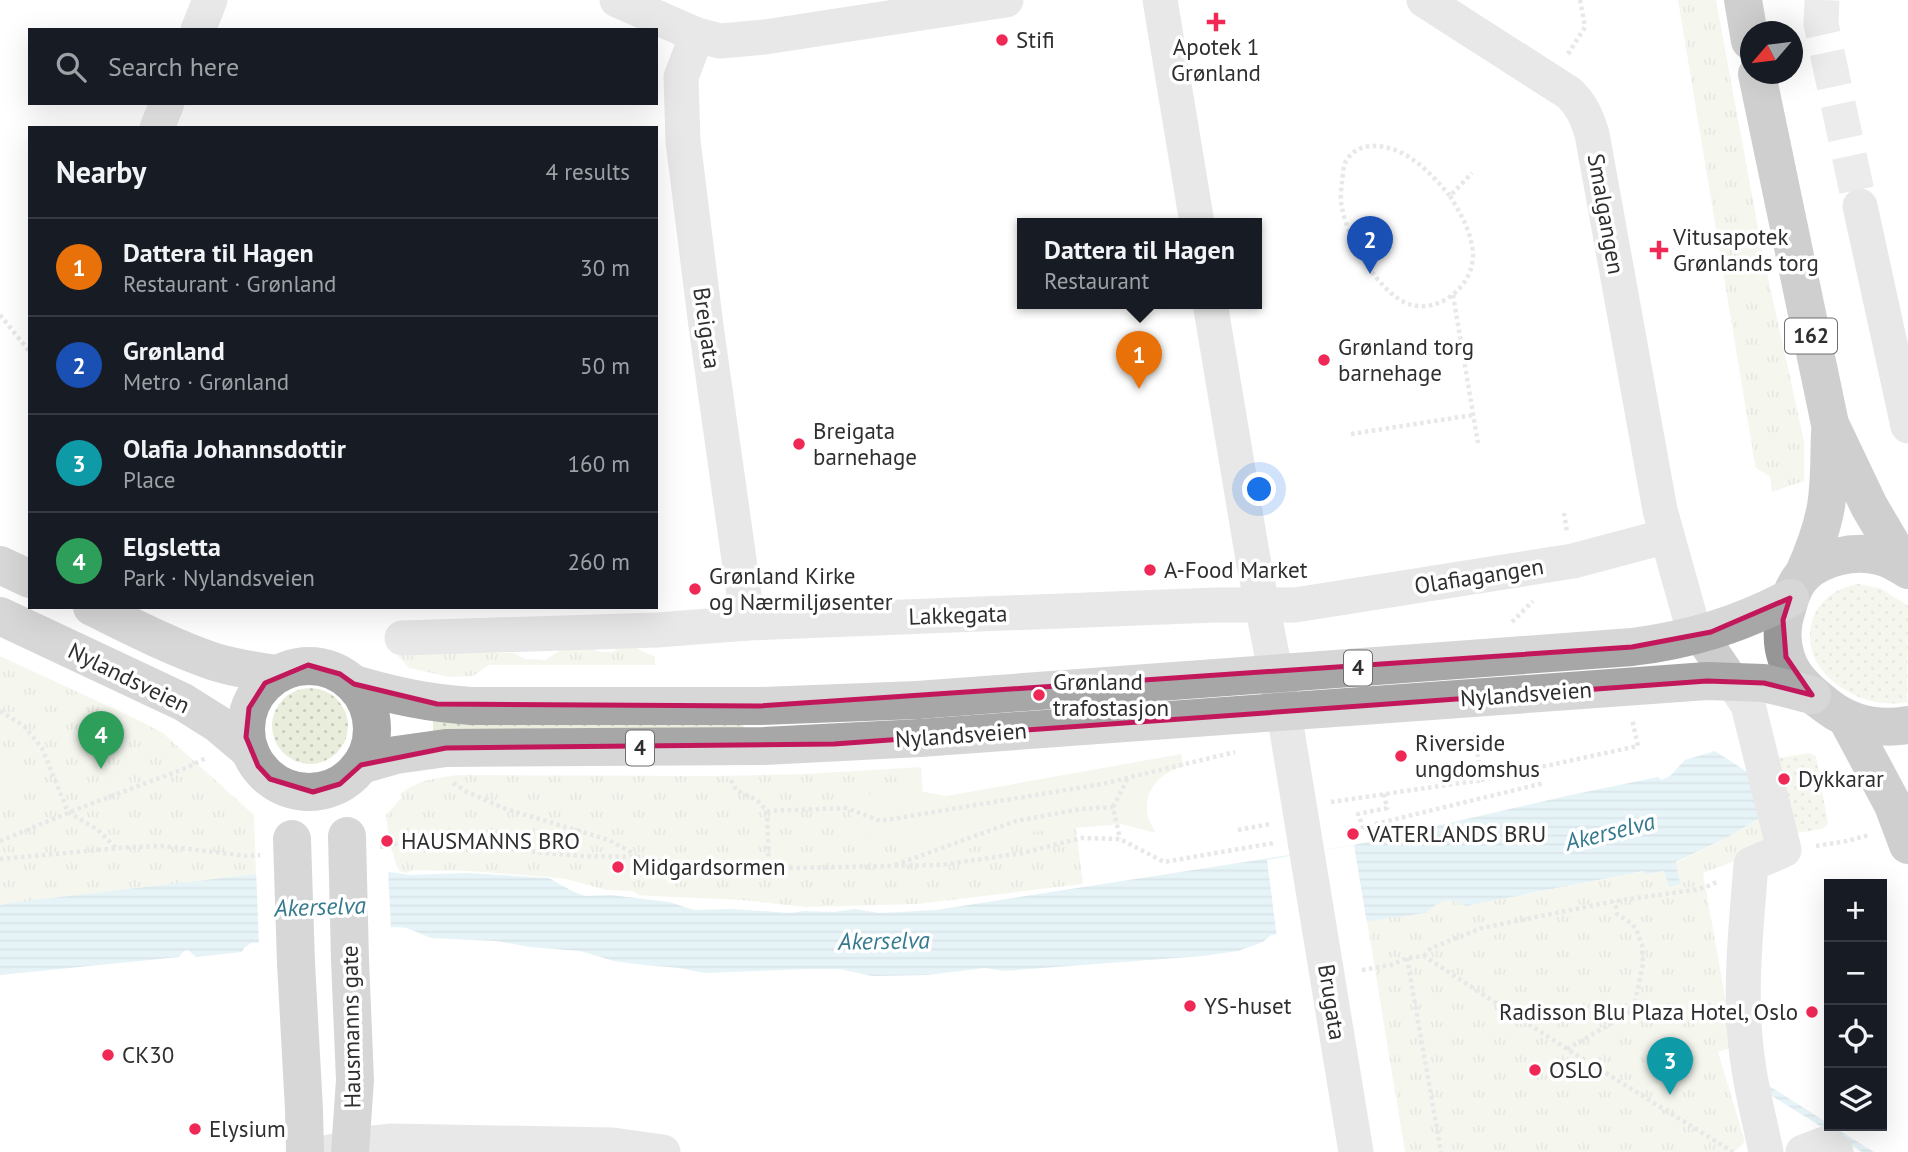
<!DOCTYPE html>
<meta charset="utf-8">
<style>
body{margin:0;font-family:"PT Sans",sans-serif;background:#242831;color:#f1f3f6}
.controls{position:absolute;right:21px;bottom:21px;display:grid;overflow:hidden;border-radius:0px;box-shadow:0 7px 28px #0002}
.controls button{width:63px;height:63px;display:grid;place-items:center;padding:0;border:0;border-bottom:2px solid #363941;background:#171b24;color:#f1f3f6;font:35px sans-serif}
.compass{position:absolute;left:1740px;top:21px;width:63px;height:63px;border-radius:50%;background:#171b24;box-shadow:0 7px 28px #0002;rotate:242deg}
.you{position:absolute;left:1260px;top:490px;width:24px;height:24px;margin:-18px;border:5px solid #fff;border-radius:50%;background:#1a73e8;box-shadow:0 0 0 10px #1a73e833}
.badge{display:grid;place-items:center;width:46px;height:46px;border-radius:50%;background:#ef2856;color:#fff;font-size:23px;font-weight:700}
.pin{position:absolute;translate:-50% -58px;filter:drop-shadow(0 2px 4px #0008)}
.pin::after{content:'';position:absolute;top:37px;width:24px;height:21px;background:inherit;clip-path:polygon(0 0,100% 0,50% 100%)}
.popup{position:absolute;left:1017px;top:218px;width:245px;height:91px;box-sizing:border-box;display:grid;place-content:center;border-radius:0px;background:#171b24;filter:drop-shadow(0 2px 5px #0005);font-size:23px;white-space:nowrap;color:#9ea1a6}
.popup b{font-size:26px;color:#f1f3f6}
.popup::after{content:'';position:absolute;left:50%;top:100%;margin-left:-14px;border:14px solid transparent;border-top-color:#171b24}
.list{margin:0;padding:0;list-style:none}
h2{display:flex;justify-content:space-between;align-items:center;height:91px;margin:0;padding:0 28px;font-size:30px}
h2 small{font-size:23px;font-weight:400;color:#9ea1a6}
.list li{display:grid;grid-template-columns:46px 1fr auto;gap:21px;align-items:center;box-sizing:border-box;height:98px;padding:0 28px;border-top:2px solid #363941}
.list b{display:block;font-size:26px;white-space:nowrap}
.list p{margin:0;font-size:23px;white-space:nowrap;color:#9ea1a6}
.list em{font-size:23px;font-style:normal;color:#9ea1a6}
.icon{flex:none;width:38px;height:38px;fill:none;stroke:currentColor;stroke-width:2;stroke-linecap:round;stroke-linejoin:round}
.map{position:relative;flex:none;width:1908px;height:1152px;overflow:hidden}
.search{position:absolute;background:#171b24;box-shadow:0 7px 28px #0002;left:28px;top:28px;width:630px;height:77px;display:flex;align-items:center;gap:18px;box-sizing:border-box;padding:0 24px;border-radius:0px;color:#9ea1a6;font-size:26px}
.panel{position:absolute;background:#171b24;box-shadow:0 7px 28px #0002;left:28px;top:126px;width:630px;height:483px;border-radius:0px}
.map>svg:first-child{display:block}
.grass{fill:url(#grass-dots)}
.park{fill:url(#park-tufts)}
.garden{fill:#e8eddc}
.water{fill:url(#water-rules)}
.pier{fill:#fff}
.lines{fill:none;stroke-linecap:round;stroke-linejoin:round}
.minor-tunnel{stroke:#d5d5d5;stroke-width:35;stroke-dasharray:35 18;stroke-linecap:butt}
.path{stroke:#ccc;stroke-width:4.5;stroke-dasharray:3.5 3.5;stroke-linecap:butt}
.minor{stroke:#ccc;stroke-width:35}
.major{stroke:#a7a7a7;stroke-width:38}
.highway{stroke:#969696;stroke-width:38}
.major-bridge{stroke:#a7a7a7;stroke-width:38}
.highway-bridge{stroke:#969696;stroke-width:38}
.marked{fill:none;stroke:#c2185b;stroke-width:5;stroke-linejoin:round}
.poi-dot{fill:#ef2856;stroke:#fff;stroke-width:2.5}
.labels{text-anchor:middle;stroke-width:7;stroke-linejoin:round;paint-order:stroke}
.shield{fill:#fff;stroke:#6d6d6d;stroke-width:2}
.shield-label{font-size:21px;font-weight:bold;fill:#2f2f2f}
.poi-label{font-size:23px;fill:#2f2f2f;stroke:#fff;text-anchor:start}
.street-label{font-size:23px;fill:#2f2f2f;stroke:#fff}
.water-label{font-size:24px;font-style:italic;fill:#367a8f;stroke:#fff}
</style>
<div class="map">
<svg width="1908" height="1152" viewBox="0 0 1908 1152">
<defs>
<pattern id="grass-dots" width="8" height="8" patternUnits="userSpaceOnUse" patternTransform="scale(1.75)"><rect width="8" height="8" fill="#e8eddc"/><path d="M2 2h.1M6 6h.1" fill="none" stroke="#c7ccbd" stroke-width="1.8" stroke-linecap="round"/></pattern>
<pattern id="park-tufts" width="24" height="20" patternUnits="userSpaceOnUse" patternTransform="scale(1.75)"><rect width="24" height="20" fill="#e8eddc"/><path d="M3 7l-1-3M5 7V3M7 7l1-3M15 17l-1-3M17 17v-4M19 17l1-3" fill="none" stroke="#c7ccbd"/></pattern>
<pattern id="water-rules" width="6" height="5" patternUnits="userSpaceOnUse" patternTransform="scale(1.75)"><rect width="6" height="5" fill="#c7e5ee"/><path d="M0 2.5h6" fill="none" stroke="#abc5cc"/></pattern>
</defs>
<rect width="100%" height="100%" fill="#fff"/>
<!-- grass -->
<g class="grass">
<path d="M1859,584L1882,589L1908,606L1907,702C1874,709 1831,691 1815,659C1799,623 1822,589 1859,584Z"/>
<circle cx="310" cy="726" r="38"/>
<polygon points="433,719 743,723 744,729 433,732"/>
<polygon points="1809,753 1816,756 1828,824 1822,829 1791,834 1775,760 1779,758"/>
</g>
<!-- park -->
<g class="park">
<polygon points="1678,0 1716,0 1763,255 1804,441 1804,481 1772,492 1770,477 1755,467 1755,464"/>
<polygon points="630,645 655,657 655,665 489,665 473,676 449,677 409,668 398,656 400,650 514,653 525,659 545,660 567,646 588,646 600,652 612,652 622,646"/>
<polygon points="0,656 134,718 163,733 254,815 256,874 0,905"/>
<path d="M921,767L923,797L938,812L1071,791L1083,884L918,904L806,907L742,900L653,896L639,895L632,891L606,890L566,879L548,877L468,871L414,870L405,873L400,871L396,865L389,839L386,815L402,797L400,794C420,779 435,778 459,775L714,776L805,774Z"/>
<polygon points="1763,816 1768,849 1703,873 1734,1047 1718,1052 1745,1142 1734,1152 1405,1152 1367,921 1426,913 1438,903 1444,901 1456,901 1466,906 1645,871 1646,874 1664,871 1670,887 1676,863 1728,837"/>
</g>
<!-- garden -->
<g class="garden">
<polygon points="0,749 20,749 21,805 0,805"/>
<path d="M1181,754L1184,766C1163,772 1145,787 1147,811C1147,818 1153,827 1156,833L1121,824L1020,833L928,860L856,830L847,796L913,790L946,796Z"/>
</g>
<!-- water -->
<g class="water">
<path d="M1715,751L1755,777L1763,816L1728,837L1676,862L1680,884L1669,887L1664,871L1646,874L1644,871L1466,906C1450,896 1438,901 1426,913L1271,935L1263,942L1238,951L1203,956L1004,971L985,968L927,975L872,976L840,969H808L705,973L679,968L644,965L614,961L580,951L530,947L496,941L431,938L407,928L395,927L251,943L244,948L242,952L196,957L188,950L184,951L179,957L0,975V905L18,902L256,874L390,872L410,875L468,873L549,878L572,891L585,896L611,895L669,902L694,910L731,909L790,913L804,911L834,912L854,909L880,913L936,910L1354,845L1571,795L1658,777L1661,780L1670,776L1685,760Z"/>
<polygon points="1766,1084 1829,1124 1829,1126 1832,1126 1874,1152 1862,1152 1767,1093"/>
</g>
<!-- pier -->
<g class="pier">
<polygon points="1354,845 1367,924 1277,938 1267,860"/>
<polygon points="388,869 391,930 259,945 256,870"/>
</g>
<g class="lines">
<!-- minor-tunnel -->
<polyline class="minor-tunnel" points="1822,0 1821,24 1860,206"/>
<!-- path -->
<g class="path">
<polyline points="1568,54 1585,27 1580,0"/>
<path d="M1450,196C1461,214 1472,233 1473,255C1473,287 1437,316 1406,303C1376,289 1348,239 1342,208C1340,200 1341,190 1342,182C1343,175 1343,166 1346,161C1360,137 1394,146 1412,159C1427,169 1439,183 1450,196L1472,173"/>
<polyline points="1453,295 1478,443"/>
<polyline points="0,315 30,352"/>
<polyline points="1351,434 1473,415"/>
<polyline points="1564,513 1567,532"/>
<polyline points="1512,622 1533,601"/>
<polyline points="0,711 24,726 42,748 68,812 98,830 116,848"/>
<polyline points="731,780 736,790 757,800 767,811 847,808 880,821 1102,784 1235,752"/>
<polyline points="1481,780 1638,746 1632,719"/>
<polyline points="453,783 467,792 506,809 609,840 636,855"/>
<polyline points="1384,794 1387,808 1358,814 1363,827 1544,783"/>
<polyline points="1331,802 1481,780 1475,731"/>
<polyline points="1113,807 1128,778"/>
<polyline points="767,811 769,868"/>
<polyline points="1238,830 1270,824"/>
<polyline points="0,841 85,806 186,768 206,758"/>
<polyline points="1816,846 1847,841 1869,835"/>
<polyline points="380,847 437,836 535,852 579,856 640,857 670,864 740,869 941,865 1023,853 1081,838 1120,839 1164,862 1274,843"/>
<polyline points="0,859 131,847 164,846 247,856 260,855"/>
<polyline points="895,865 1016,821 1081,809 1113,807 1120,839"/>
<polyline points="1424,956 1431,948 1482,928 1615,901 1694,890 1706,887 1719,881"/>
<polyline points="1407,958 1441,1152"/>
<polyline points="1362,970 1391,965 1407,958 1424,956 1567,1049 1733,1152"/>
<polyline points="1567,1049 1626,1015 1634,1006 1643,964 1642,945 1636,928 1628,921 1617,914 1615,901"/>
</g>
<!-- minor -->
<g class="minor">
<polyline points="617,0 697,35 720,41 765,37 1006,0"/>
<polyline points="1160,0 1197,223"/>
<path d="M1424,0L1569,93C1582,105 1587,118 1592,134L1660,510L1691,621L1748,705L1784,850L1751,864C1746,930 1738,997 1748,1063C1752,1093 1760,1122 1766,1152"/>
<polyline points="198,30 210,0"/>
<polyline points="697,35 681,77 683,141 706,326 748,623"/>
<polyline points="157,128 167,103"/>
<polyline points="1860,206 1908,426"/>
<polyline points="1210,303 1253,559 1287,731 1356,1152"/>
<polyline points="402,638 657,630 748,623 1215,605 1295,605 1573,561 1667,536"/>
<polyline points="330,1152 373,1143 392,1141 613,1145 663,1152"/>
<polyline points="1803,1152 1824,1144 1836,1152"/>
</g>
<!-- major -->
<g class="major">
<polyline points="0,565 30,579"/>
<path d="M92,607C131,626 171,647 212,661C233,668 255,671 277,674"/>
<polyline points="0,616 183,702 218,724 250,751"/>
<circle cx="309" cy="729" r="63"/>
<path d="M354,684C395,696 428,703 471,706H760L917,700"/>
<polyline points="361,765 396,755 446,748 764,746 920,738"/>
<polyline points="350,960 355,1080 350,1152"/>
<polyline points="296,963 304,1110 305,1152"/>
</g>
<!-- highway -->
<g class="highway">
<polyline points="1743,0 1750,41"/>
<polyline points="1757,74 1830,424 1869,506 1905,567"/>
<path d="M1908,570C1899,564 1889,558 1879,556C1854,550 1821,557 1803,575C1794,584 1790,597 1787,609C1782,624 1781,642 1786,657C1792,678 1810,693 1827,706C1850,724 1879,730 1908,725"/>
<path d="M1803,575C1813,553 1822,530 1826,506C1830,482 1829,457 1830,433"/>
</g>
<!-- major-bridge -->
<g class="major-bridge">
<path d="M917,700L1632,647C1689,640 1738,625 1790,598"/>
<polyline points="920,738 1707,681 1764,683 1812,695"/>
<polyline points="347,836 350,960"/>
<polyline points="292,839 296,963"/>
</g>
<!-- highway-bridge -->
<polyline class="highway-bridge" points="1847,719 1893,805 1908,845"/>
</g>
<!-- marked area -->
<path d="M0 0H1908V1152H0ZM1790,598L1783,620L1786,657L1812,695L1764,683L1707,681L834,744L446,748L361,765L340,784L313,792L270,779L258,766L246,737L249,708L265,683L308,665L340,674L354,684L437,704L760,706L1632,647L1711,632Z" fill="#fff" fill-opacity=".55" fill-rule="evenodd"/>
<path class="marked" d="M1790,598L1783,620L1786,657L1812,695L1764,683L1707,681L834,744L446,748L361,765L340,784L313,792L270,779L258,766L246,737L249,708L265,683L308,665L340,674L354,684L437,704L760,706L1632,647L1711,632Z"/>
<!-- markers -->
<g class="poi-dot">
<path d="M1212.5 11.5h7v7h7v7h-7v7h-7v-7h-7v-7h7z"/>
<circle cx="1002" cy="40" r="7"/>
<path d="M1655.5 239.5h7v7h7v7h-7v7h-7v-7h-7v-7h7z"/>
<circle cx="1324" cy="360" r="7"/>
<circle cx="799" cy="444" r="7"/>
<circle cx="1150" cy="570" r="7"/>
<circle cx="695" cy="589" r="7"/>
<circle cx="1039" cy="695" r="7"/>
<circle cx="1401" cy="756" r="7"/>
<circle cx="1784" cy="779" r="7"/>
<circle cx="1353" cy="834" r="7"/>
<circle cx="387" cy="841" r="7"/>
<circle cx="618" cy="867" r="7"/>
<circle cx="1190" cy="1006" r="7"/>
<circle cx="1812" cy="1012" r="7"/>
<circle cx="108" cy="1055" r="7"/>
<circle cx="1535" cy="1070" r="7"/>
<circle cx="195" cy="1129" r="7"/>
</g>
<g class="labels">
<!-- shield labels -->
<g class="shield">
<rect x="1785" y="318.5" width="52" height="35" rx="5"/>
<rect x="1344" y="650.5" width="28" height="35" rx="5"/>
<rect x="626" y="730.5" width="28" height="35" rx="5"/>
</g>
<g class="shield-label">
<text x="1811" y="343">162</text>
<text x="1358" y="675">4</text>
<text x="640" y="755">4</text>
</g>
<!-- poi labels -->
<g class="poi-label">
<text x="1016" y="48">Stifi</text>
<text x="1216" y="55" text-anchor="middle">Apotek 1<tspan x="1216" dy="26">Grønland</tspan></text>
<text x="1673" y="245">Vitusapotek<tspan x="1673" dy="26">Grønlands torg</tspan></text>
<text x="1338" y="355">Grønland torg<tspan x="1338" dy="26">barnehage</tspan></text>
<text x="813" y="439">Breigata<tspan x="813" dy="26">barnehage</tspan></text>
<text x="1164" y="578">A-Food Market</text>
<text x="709" y="584">Grønland Kirke<tspan x="709" dy="26">og Nærmiljøsenter</tspan></text>
<text x="1053" y="690">Grønland<tspan x="1053" dy="26">trafostasjon</tspan></text>
<text x="1415" y="751">Riverside<tspan x="1415" dy="26">ungdomshus</tspan></text>
<text x="1798" y="787">Dykkarar</text>
<text x="1367" y="842">VATERLANDS BRU</text>
<text x="401" y="849">HAUSMANNS BRO</text>
<text x="632" y="875">Midgardsormen</text>
<text x="1204" y="1014">YS-huset</text>
<text x="1798" y="1020" text-anchor="end">Radisson Blu Plaza Hotel, Oslo</text>
<text x="122" y="1063">CK30</text>
<text x="1549" y="1078">OSLO</text>
<text x="209" y="1137">Elysium</text>
</g>
<!-- street labels -->
<g class="street-label">
<text transform="translate(1606 214) rotate(80)" y="8">Smalgangen</text>
<text transform="translate(707 328) rotate(82)" y="8">Breigata</text>
<text transform="translate(1479 576) rotate(-9)" y="8">Olafiagangen</text>
<text transform="translate(958 615) rotate(-2)" y="8">Lakkegata</text>
<text transform="translate(129 678) rotate(26)" y="8">Nylandsveien</text>
<text transform="translate(1526 694) rotate(-4)" y="8">Nylandsveien</text>
<text transform="translate(961 735) rotate(-4)" y="8">Nylandsveien</text>
<text transform="translate(1332 1002) rotate(81)" y="8">Brugata</text>
<text transform="translate(351 1027) rotate(-91)" y="8">Hausmanns gate</text>
</g>
<!-- water labels -->
<g class="water-label">
<text transform="translate(1610 832) rotate(-14)" y="8">Akerselva</text>
<text transform="translate(320 907) rotate(-2)" y="8">Akerselva</text>
<text transform="translate(884 941) rotate(-1)" y="8">Akerselva</text>
</g>
</g>
</svg>
<div class="controls">
<button>+</button>
<button>−</button>
<button><svg class="icon" aria-label="locate" viewBox="0 0 24 24"><circle cx="12" cy="12" r="6"/><path d="M12 2v4M12 18v4M2 12h4M18 12h4"/></svg></button>
<button><svg class="icon" aria-label="layers" viewBox="0 0 24 24"><path d="M12 4l9 5-9 5-9-5zM3 14l9 5 9-5"/></svg></button>
</div>
<svg class="compass" viewBox="-18 -18 36 36"><path d="M0-13l5 13h-10z" fill="#e53935"/><path d="M0 13l5-13h-10z" fill="#9ea1a6"/></svg>
<div class="you"></div>
<div class="pin badge" style="left:1139px;top:389px;background:#e8710a">1</div>
<div class="popup"><b>Dattera til Hagen</b>Restaurant</div>
<div class="pin badge" style="left:1370px;top:274px;background:#1a4fb4">2</div>
<div class="pin badge" style="left:1670px;top:1095px;background:#0f9aa8">3</div>
<div class="pin badge" style="left:101px;top:769px;background:#2e9e5b">4</div>
<div class="search"><svg class="icon" aria-label="search" viewBox="0 0 24 24"><circle cx="10" cy="10" r="6"/><path d="M15 15l6 6"/></svg>Search here</div>
<section class="panel">
<h2>Nearby<small>4 results</small></h2>
<ul class="list">
<li><span class="badge" style="background:#e8710a">1</span><div><b>Dattera til Hagen</b><p>Restaurant · Grønland</p></div><em>30 m</em></li>
<li><span class="badge" style="background:#1a4fb4">2</span><div><b>Grønland</b><p>Metro · Grønland</p></div><em>50 m</em></li>
<li><span class="badge" style="background:#0f9aa8">3</span><div><b>Olafia Johannsdottir</b><p>Place</p></div><em>160 m</em></li>
<li><span class="badge" style="background:#2e9e5b">4</span><div><b>Elgsletta</b><p>Park · Nylandsveien</p></div><em>260 m</em></li>
</ul>
</section>
</div>
